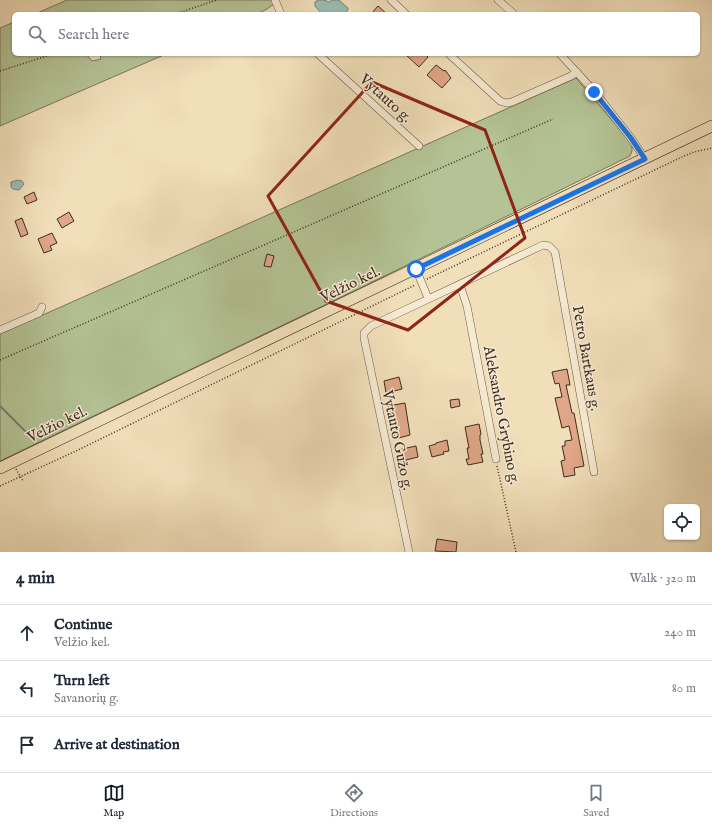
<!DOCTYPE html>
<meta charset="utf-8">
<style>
body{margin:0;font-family:"IM FELL English",serif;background:#f6f6f7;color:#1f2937}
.controls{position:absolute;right:12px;bottom:12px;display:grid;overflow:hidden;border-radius:6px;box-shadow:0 1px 3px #0004}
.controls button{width:36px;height:36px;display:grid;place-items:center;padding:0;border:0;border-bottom:1px solid #e0e1e3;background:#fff;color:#1f2937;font:20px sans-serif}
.stop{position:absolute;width:12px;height:12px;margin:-9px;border:3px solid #1a73e8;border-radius:50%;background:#fff}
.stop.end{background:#1a73e8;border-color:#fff;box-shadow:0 1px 4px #0008}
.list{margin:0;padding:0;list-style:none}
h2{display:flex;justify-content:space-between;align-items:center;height:52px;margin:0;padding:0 16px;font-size:17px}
h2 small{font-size:13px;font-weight:400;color:#747a83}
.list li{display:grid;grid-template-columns:26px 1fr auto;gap:12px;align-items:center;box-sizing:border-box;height:56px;padding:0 16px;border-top:1px solid #e0e1e3}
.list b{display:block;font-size:15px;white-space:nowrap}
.list p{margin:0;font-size:13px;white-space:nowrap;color:#747a83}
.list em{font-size:13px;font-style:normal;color:#747a83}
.icon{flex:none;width:22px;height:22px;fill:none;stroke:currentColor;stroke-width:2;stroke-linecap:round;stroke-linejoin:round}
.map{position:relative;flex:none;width:712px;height:552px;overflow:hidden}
.search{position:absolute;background:#fff;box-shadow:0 1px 3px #0004;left:12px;right:12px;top:12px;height:44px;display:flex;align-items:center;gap:10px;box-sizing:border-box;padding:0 14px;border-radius:6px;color:#747a83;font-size:15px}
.sheet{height:220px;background:#fff}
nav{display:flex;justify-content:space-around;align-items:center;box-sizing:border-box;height:56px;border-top:1px solid #e0e1e3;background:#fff;font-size:11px;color:#747a83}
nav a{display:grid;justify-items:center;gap:2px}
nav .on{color:#111827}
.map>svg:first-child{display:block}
.green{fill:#b4c395;stroke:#78775c}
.water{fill:#9bbcb5;stroke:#75827a}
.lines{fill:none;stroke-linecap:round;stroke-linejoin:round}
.stream{stroke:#75827a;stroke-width:2}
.building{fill:#dfa787;stroke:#3d2b22}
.minor-casing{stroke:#6a5848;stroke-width:8}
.primary-casing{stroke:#3d2b22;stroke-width:12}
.path{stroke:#3d2b22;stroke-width:1.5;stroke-dasharray:1 2;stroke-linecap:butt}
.minor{stroke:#f6ead2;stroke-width:7}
.primary{stroke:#f1dfba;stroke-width:11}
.route{stroke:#1a73e8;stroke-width:5}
.marked{fill:none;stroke:#8f2418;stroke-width:3;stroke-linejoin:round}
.labels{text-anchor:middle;stroke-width:3;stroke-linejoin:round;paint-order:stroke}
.street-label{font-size:15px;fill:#3d2b22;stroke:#f6ead2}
</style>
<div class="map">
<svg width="712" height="552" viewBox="0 0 712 552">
<rect width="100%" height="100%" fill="#f1dfba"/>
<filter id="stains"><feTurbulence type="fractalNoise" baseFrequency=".005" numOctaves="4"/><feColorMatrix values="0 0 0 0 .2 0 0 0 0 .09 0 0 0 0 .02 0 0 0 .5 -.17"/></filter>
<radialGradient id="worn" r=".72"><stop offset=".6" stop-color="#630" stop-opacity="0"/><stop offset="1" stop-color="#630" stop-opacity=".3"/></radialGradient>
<!-- green -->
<g class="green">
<polygon points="67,0 273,0 274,4 267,9 257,14 35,14"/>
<polygon points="14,22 14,54 86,54 92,61 101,59 100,54 166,54 0,126 0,28"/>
<polygon points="576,78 632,144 632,151 630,156 358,289 0,461 0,334"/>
</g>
<!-- water -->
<g class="water">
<polygon points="318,0 324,0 329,2 332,0 339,0 348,8 348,10 344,14 337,13 332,14 322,14 315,6 315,2"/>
<polygon points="18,180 22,181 24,184 19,190 13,189 11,187 11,182"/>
</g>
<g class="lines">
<!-- stream -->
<polyline class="stream" points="0,406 31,437"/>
</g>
<!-- building -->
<g class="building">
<polygon points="378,6 387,14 371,14"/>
<polygon points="405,54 425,54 428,57 419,67"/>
<polygon points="436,65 444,71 445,70 451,78 442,88 427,75"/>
<polygon points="34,192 37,200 27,204 24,197"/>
<polygon points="69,212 74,221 62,228 57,219"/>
<polygon points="22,218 28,234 21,237 15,221"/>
<polygon points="52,233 57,243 50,246 52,250 44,253 38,239"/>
<polygon points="267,254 274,256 271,267 264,266"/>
<polygon points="567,369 570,385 566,385 572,413 574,413 584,466 574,468 575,475 564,477 561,461 565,460 562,446 565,446 565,441 572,440 569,426 562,428 555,398 562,397 559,383 555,384 552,372"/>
<polygon points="399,377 402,389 386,393 384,381"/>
<polygon points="459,399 460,406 451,408 450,400"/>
<polygon points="405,403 410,435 395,439 392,425 394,425 388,406"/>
<polygon points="479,424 481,434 480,435 480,440 483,454 481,454 483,462 468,465 466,459 469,459 467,448 469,448 465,427"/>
<polygon points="447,440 449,451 443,452 444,454 432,457 429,446 436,444 436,443"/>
<polygon points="416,446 418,457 406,460 407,462 401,463 398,450"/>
<polygon points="437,539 457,542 456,552 435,551"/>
</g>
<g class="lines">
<!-- minor casing -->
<g class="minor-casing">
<g id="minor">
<polyline points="275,0 281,14"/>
<polyline points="391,0 406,14"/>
<polyline points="498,0 514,14"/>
<polyline points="318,54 419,146"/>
<polyline points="449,54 500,101 506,103 512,102 571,76 577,72"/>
<polyline points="560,54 594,91 631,138 645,159"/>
<polyline points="416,269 428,298"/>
<polyline points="460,285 467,306 496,459"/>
<polyline points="0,330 39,313 42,307"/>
<polyline points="409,552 364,338 364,333 371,326 543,245 549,246 555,252 594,472"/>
</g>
</g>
<!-- primary casing -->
<g class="primary-casing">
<polyline id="primary" points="0,468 712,126"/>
</g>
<!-- path -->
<g class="path">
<polyline points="175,14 217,0"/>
<polyline points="0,71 53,54"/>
<polyline points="427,279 684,156 694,152 712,148"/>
<polyline points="0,360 553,119"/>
<polyline points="497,466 516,552"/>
<polyline points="16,469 23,481"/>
<polyline points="0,486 76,451 415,285"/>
</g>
<!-- minor -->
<use href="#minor" class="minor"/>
<!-- primary -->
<use href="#primary" class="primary"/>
</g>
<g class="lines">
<!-- route -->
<polyline class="route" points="416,269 645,159 631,138 594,92"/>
</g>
<!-- marked area -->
<path class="marked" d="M372,82L485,130L525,238L408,330L326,301L268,196Z"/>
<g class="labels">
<!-- street labels -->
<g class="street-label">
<text transform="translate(386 98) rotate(42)" y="5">Vytauto g.</text>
<text transform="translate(350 284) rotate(-26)" y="5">Velžio kel.</text>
<text transform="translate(587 358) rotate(80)" y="5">Petro Bartkaus g.</text>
<text transform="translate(502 415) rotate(79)" y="5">Aleksandro Grybino g.</text>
<text transform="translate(57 424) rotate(-26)" y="5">Velžio kel.</text>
<text transform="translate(398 440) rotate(78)" y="5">Vytauto Gužo g.</text>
</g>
</g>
<rect width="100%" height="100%" filter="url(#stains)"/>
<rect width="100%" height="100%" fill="url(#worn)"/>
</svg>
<div class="controls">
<button><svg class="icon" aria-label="locate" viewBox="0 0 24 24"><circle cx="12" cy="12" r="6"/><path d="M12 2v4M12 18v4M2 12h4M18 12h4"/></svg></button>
</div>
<div class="stop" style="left:416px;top:269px"></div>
<div class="stop end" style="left:594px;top:92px"></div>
<div class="search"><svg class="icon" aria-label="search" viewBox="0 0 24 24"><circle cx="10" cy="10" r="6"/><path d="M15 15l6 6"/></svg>Search here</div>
</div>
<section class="sheet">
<h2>4 min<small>Walk · 320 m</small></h2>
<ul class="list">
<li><svg class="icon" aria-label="ahead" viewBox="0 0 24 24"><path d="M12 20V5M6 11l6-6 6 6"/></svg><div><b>Continue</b><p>Velžio kel.</p></div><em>240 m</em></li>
<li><svg class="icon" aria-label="left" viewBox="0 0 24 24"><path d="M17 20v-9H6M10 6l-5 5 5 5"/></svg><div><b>Turn left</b><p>Savanorių g.</p></div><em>80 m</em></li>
<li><svg class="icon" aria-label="arrive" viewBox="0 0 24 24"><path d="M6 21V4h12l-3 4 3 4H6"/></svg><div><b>Arrive at destination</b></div></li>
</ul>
</section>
<nav>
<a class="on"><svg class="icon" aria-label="map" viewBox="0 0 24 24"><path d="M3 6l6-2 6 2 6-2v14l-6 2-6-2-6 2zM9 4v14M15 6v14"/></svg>Map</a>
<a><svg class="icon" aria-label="directions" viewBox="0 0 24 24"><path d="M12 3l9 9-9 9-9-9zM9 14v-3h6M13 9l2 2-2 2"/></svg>Directions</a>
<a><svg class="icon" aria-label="saved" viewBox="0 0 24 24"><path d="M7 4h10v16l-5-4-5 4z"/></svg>Saved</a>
</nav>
